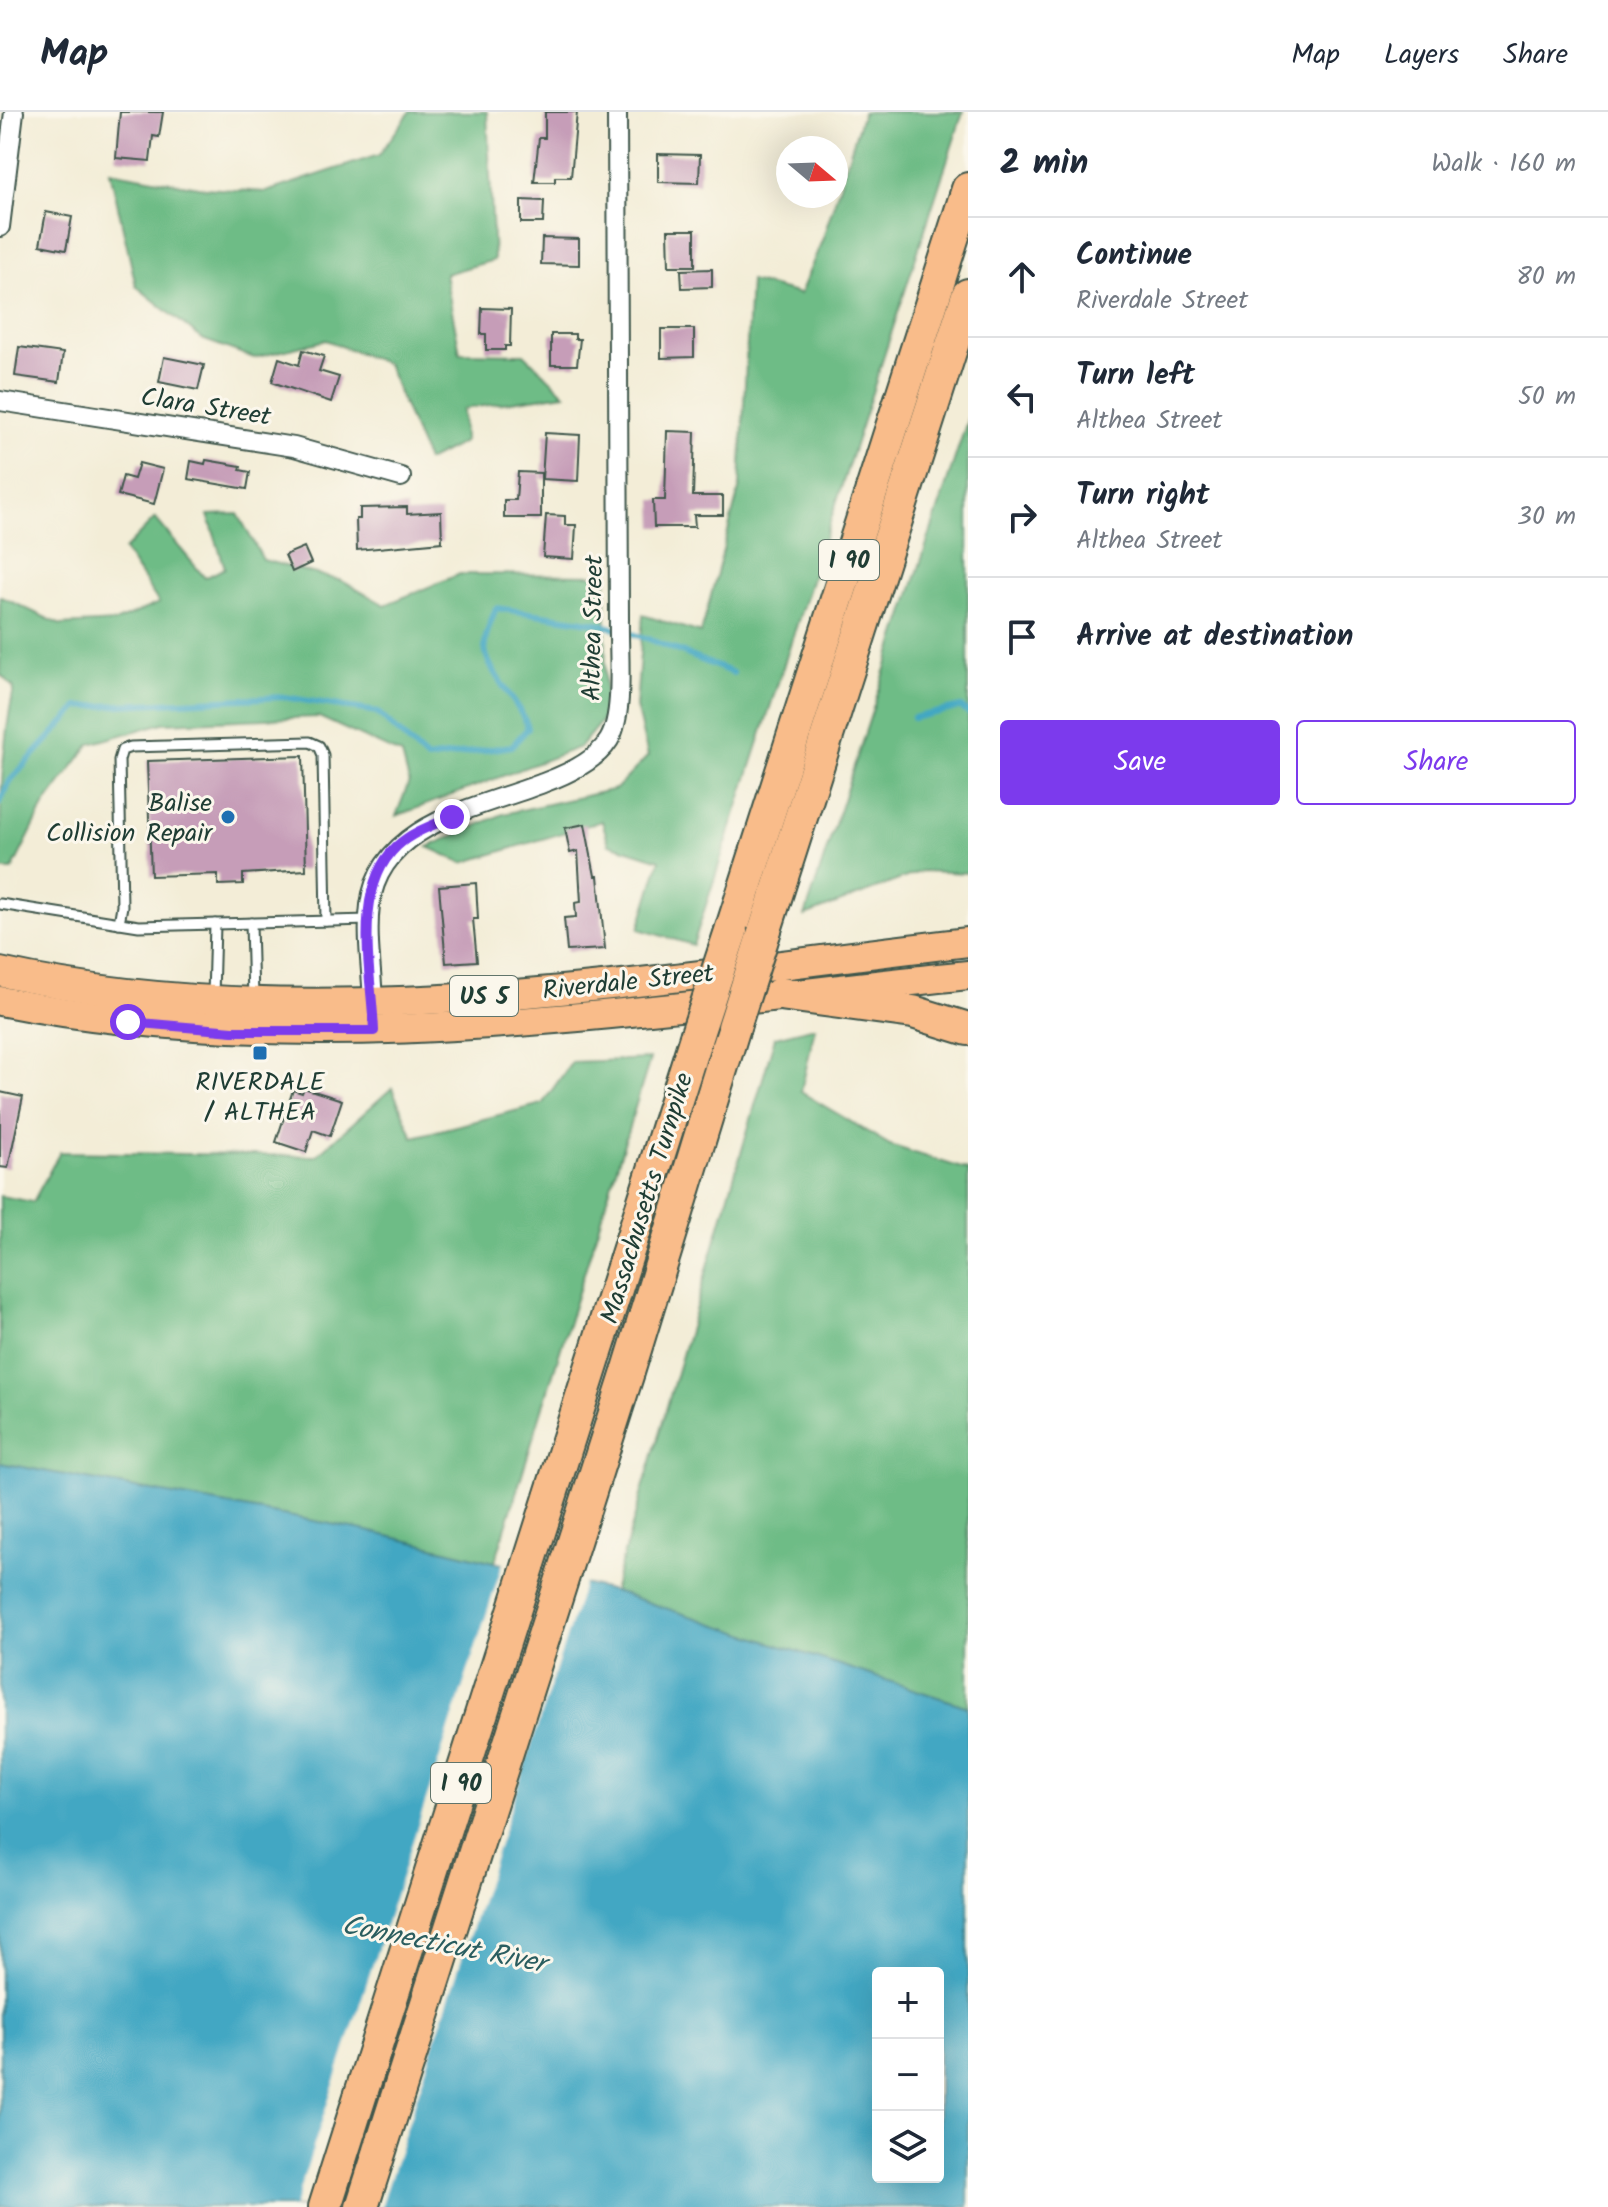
<!DOCTYPE html>
<meta charset="utf-8">
<style>
body{margin:0;font-family:Kalam,sans-serif;background:#f2f2f3;color:#1f2937}
.controls{position:absolute;right:24px;bottom:24px;display:grid;overflow:hidden;border-radius:8px;box-shadow:0 8px 32px #0002}
.controls button{width:72px;height:72px;display:grid;place-items:center;padding:0;border:0;border-bottom:2px solid #e0e1e3;background:#fff;color:#1f2937;font:40px sans-serif}
.compass{position:absolute;left:776px;top:24px;width:72px;height:72px;border-radius:50%;background:#fff;box-shadow:0 8px 32px #0002;rotate:109deg}
.stop{position:absolute;width:24px;height:24px;margin:-18px;border:6px solid #7c3aed;border-radius:50%;background:#fff}
.stop.end{background:#7c3aed;border-color:#fff;box-shadow:0 2px 8px #0008}
.list{margin:0;padding:0;list-style:none}
h2{display:flex;justify-content:space-between;align-items:center;height:104px;margin:0;padding:0 32px;font-size:34px}
h2 small{font-size:26px;font-weight:400;color:#747a83}
.list li{display:grid;grid-template-columns:52px 1fr auto;gap:24px;align-items:center;box-sizing:border-box;height:120px;padding:0 32px;border-top:2px solid #e0e1e3}
.list b{display:block;font-size:30px;white-space:nowrap}
.list p{margin:0;font-size:26px;white-space:nowrap;color:#747a83}
.list em{font-size:26px;font-style:normal;color:#747a83}
.actions{display:flex;gap:16px;padding:24px 32px}
.actions a{flex:1;padding:18px 0;border:2px solid #7c3aed;border-radius:8px;text-align:center;font-size:28px;color:#7c3aed}
.actions .main{background:#7c3aed;color:#fff}
.icon{flex:none;width:44px;height:44px;fill:none;stroke:currentColor;stroke-width:2;stroke-linecap:round;stroke-linejoin:round}
.map{position:relative;flex:none;width:968px;height:2095px;overflow:hidden}
header{display:flex;align-items:center;gap:48px;box-sizing:border-box;height:112px;padding:0 40px;background:#fff;border-bottom:2px solid #e0e1e3}
header strong{font-size:38px}
nav{display:flex;gap:44px;margin-inline-start:auto;font-size:28px}
main{display:flex}
aside{flex:1;background:#fff}
.map>svg:first-child{display:block}
.forest{fill:#6ebc86;stroke:#467c5d;stroke-width:2}
.water{fill:#43a7c3;stroke:#31727c;stroke-width:2;fill-rule:evenodd}
.pier{fill:#f3edd7}
.lines{fill:none;stroke-linecap:round;stroke-linejoin:round}
.stream{stroke:#43a7c3;stroke-width:6}
.building{fill:#c69db8}
.service-casing{stroke:#3f574c;stroke-width:13}
.minor-casing{stroke:#3f574c;stroke-width:22}
.primary-casing{stroke:#3f574c;stroke-width:32}
.motorway-casing{stroke:#3f574c;stroke-width:36}
.service{stroke:#fff;stroke-width:9}
.minor{stroke:#fff;stroke-width:18}
.primary{stroke:#f9bc8a;stroke-width:28}
.motorway{stroke:#f9bc8a;stroke-width:32}
.motorway-bridge-casing{stroke:#3f574c;stroke-width:36;stroke-linecap:butt}
.motorway-bridge{stroke:#f9bc8a;stroke-width:32}
.route{stroke:#7c3aed;stroke-width:10}
.poi-dot{fill:#1f6fb2;stroke:#fbf7ec;stroke-width:3}
.labels{text-anchor:middle;stroke-width:6;stroke-linejoin:round;paint-order:stroke}
.shield{fill:#fbf7ec;stroke:#61756b;stroke-width:2}
.shield-label{font-size:24px;font-weight:bold;fill:#1f3d34}
.street-label{font-size:26px;fill:#1f3d34;stroke:#fbf7ec}
.poi-label{font-size:26px;fill:#1f3d34;stroke:#fbf7ec;text-anchor:end}
.water-label{font-size:28px;font-style:italic;fill:#2a5d5f;stroke:#fbf7ec}
</style>
<header>
<strong>Map</strong>
<nav><a>Map</a><a>Layers</a><a>Share</a></nav>
</header>
<main>
<div class="map">
<svg width="968" height="2095" viewBox="0 0 968 2095">
<rect width="100%" height="100%" fill="#fbf7ec"/>
<filter id="ink" filterUnits="userSpaceOnUse"><feTurbulence type="fractalNoise" baseFrequency=".0125" numOctaves="2"/><feDisplacementMap in="SourceGraphic" scale="16" xChannelSelector="R" yChannelSelector="G"/><feConvolveMatrix kernelMatrix="1 2 1 2 8 2 1 2 1" color-interpolation-filters="sRGB"/></filter>
<filter id="wash" filterUnits="userSpaceOnUse"><feTurbulence type="fractalNoise" baseFrequency=".006" numOctaves="4" result="noise"/><feDisplacementMap in="SourceGraphic" scale="32" xChannelSelector="R" yChannelSelector="G"/><feGaussianBlur stdDeviation="1.8" result="paint"/><feColorMatrix in="noise" values="0 0 0 0 0 0 0 0 0 0 0 0 0 0 0 0 0 1.4 0 .05"/><feComposite in="paint" operator="in"/></filter>
<g filter="url(#wash)">
<rect width="100%" height="100%" fill="#f3edd7"/>
<!-- forest -->
<g class="forest">
<polygon points="410,0 487,0 494,148 445,162 460,241 524,242 565,282 463,297 464,330 427,349 387,252 326,228 254,246 202,227 136,174 110,59 204,76 266,80 379,43"/>
<polygon points="863,0 963,0 693,833 639,817 660,748 609,732 602,709 463,751 428,735 503,702 616,677 648,644 636,595 643,503 701,521 740,374 750,169 800,182 823,126"/>
<polygon points="968,306 968,761 922,759 805,804"/>
<path d="M238,402L263,448L342,469L385,493L460,462L606,463L605,605L580,635L396,704L409,670L402,643L319,605L163,611L90,632L45,692L12,758H0C0,694 1,638 14,576L0,562V484L61,513L115,510L159,491L124,438L155,406L205,466L225,456L208,403Z"/>
<polygon points="815,915 801,980 890,1033 968,1058 968,1595 613,1479 775,925"/>
<polygon points="650,947 495,1450 363,1418 0,1351 0,1084 33,1090 60,1040 316,1044 392,976 413,1025 542,992 572,950"/>
</g>
<!-- water -->
<path class="water" d="M0,1351L363,1418L613,1479L968,1595V2095H0ZM878,1861H938V2065H878Z"/>
<!-- pier -->
<polygon class="pier" points="504,1448 585,1468 381,2095 294,2095"/>
<g class="lines">
<!-- stream -->
<g class="stream">
<polyline points="913,606 961,595 968,601"/>
<path d="M0,691L8,671L78,595L284,585L377,600L427,647L512,634L528,616C519,588 484,558 485,533C485,521 492,507 496,496L597,511L649,527L733,561"/>
</g>
</g>
<g id="blocks">
<!-- building -->
<g class="building">
<polygon points="120,0 163,0 159,25 153,24 150,49 116,46"/>
<polygon points="545,0 577,0 571,65 555,65 555,70 534,70 539,26 545,26"/>
<polygon points="658,42 700,43 699,71 658,70"/>
<polygon points="521,88 544,89 543,111 521,111"/>
<polygon points="46,100 72,105 66,138 40,133"/>
<polygon points="668,118 695,118 695,154 669,154"/>
<polygon points="542,126 579,127 579,153 541,152"/>
<polygon points="712,157 712,175 682,176 681,158"/>
<polygon points="482,196 511,197 510,234 505,234 505,238 486,238 486,222 481,222"/>
<polygon points="661,217 694,217 694,245 661,246"/>
<polygon points="551,222 575,222 575,227 580,227 577,253 551,253"/>
<polygon points="19,235 63,241 59,270 15,264"/>
<polygon points="303,238 324,244 319,259 339,265 331,290 272,270 279,246 299,253"/>
<polygon points="164,245 204,253 198,278 159,270"/>
<polygon points="667,319 695,320 693,384 723,384 723,403 694,403 695,415 654,415 653,388 665,388"/>
<polygon points="545,321 580,323 578,369 542,367"/>
<polygon points="206,348 241,354 240,358 250,360 247,377 188,367 191,349 205,352"/>
<polygon points="139,351 163,357 154,392 118,383 123,364 134,367"/>
<polygon points="518,360 541,361 541,406 504,406 504,388 516,388"/>
<polygon points="407,395 407,402 441,400 442,430 357,438 356,407 360,407 360,396"/>
<polygon points="546,403 565,404 565,413 576,413 574,447 543,445"/>
<polygon points="304,435 311,451 292,460 285,443"/>
<polygon points="303,644 306,758 243,762 243,772 218,773 218,762 151,764 147,649"/>
<polygon points="585,712 595,764 598,764 605,837 567,839 564,806 576,805 575,791 581,790 578,739 570,741 565,716"/>
<polygon points="476,771 478,807 473,807 477,849 446,851 439,774"/>
<polygon points="304,976 342,988 330,1024 313,1018 306,1040 276,1030 293,978 302,981"/>
<polygon points="0,980 23,985 8,1056 0,1055"/>
</g>
</g>
</g>
<g filter="url(#ink)">
<use href="#blocks" fill-opacity="0" stroke="#3f574c" stroke-width="2"/>
<g class="lines">
<!-- service casing -->
<g class="service-casing">
<g id="service">
<polyline points="0,792 139,814 369,808"/>
<polyline points="119,811 122,794 119,648 122,638 131,635 310,630 319,634 323,643 326,809"/>
<polyline points="251,811 253,887"/>
<polyline points="213,885 215,812"/>
</g>
</g>
<!-- minor casing -->
<g class="minor-casing">
<g id="minor">
<polyline points="0,115 14,0"/>
<polyline points="0,289 294,335 401,365"/>
<path d="M373,891C372,859 366,825 370,793C380,711 479,696 543,671C565,663 596,649 609,628C625,601 618,539 619,507L617,0"/>
</g>
</g>
<!-- primary casing -->
<g class="primary-casing">
<g id="primary">
<path d="M0,860C312,929 654,866 968,830"/>
<path d="M0,889C321,953 647,896 968,863"/>
</g>
</g>
<!-- motorway casing -->
<g class="motorway-casing">
<g id="motorway">
<polyline points="731,819 968,77"/>
<polyline points="764,821 968,183"/>
<polyline points="780,882 913,900 968,917"/>
<polyline points="325,2095 696,925"/>
<polyline points="362,2095 629,1257 734,915"/>
</g>
</g>
<!-- service -->
<use href="#service" class="service"/>
<!-- minor -->
<use href="#minor" class="minor"/>
<!-- primary -->
<use href="#primary" class="primary"/>
<!-- motorway -->
<use href="#motorway" class="motorway"/>
<!-- motorway-bridge casing -->
<g class="motorway-bridge-casing">
<g id="motorway-bridge">
<polyline points="734,915 764,821"/>
<polyline points="696,925 731,819"/>
</g>
</g>
<!-- motorway-bridge -->
<use href="#motorway-bridge" class="motorway-bridge"/>
</g>
</g>
<g class="lines" filter="url(#ink)">
<!-- route -->
<path class="route" d="M128,910L233,919H374C372,863 351,777 397,734C412,720 433,713 452,705"/>
</g>
<!-- markers -->
<g class="poi-dot">
<circle cx="228" cy="705" r="8"/>
<rect x="252" y="933" width="16" height="16" rx="4"/>
</g>
<g class="labels">
<!-- shield labels -->
<g class="shield">
<rect x="819" y="428" width="60" height="40" rx="6"/>
<rect x="450" y="864" width="68" height="40" rx="6"/>
<rect x="431" y="1651" width="60" height="40" rx="6"/>
</g>
<g class="shield-label">
<text x="849" y="456">I 90</text>
<text x="484" y="892">US 5</text>
<text x="461" y="1679">I 90</text>
</g>
<!-- street labels -->
<g class="street-label">
<text transform="translate(206 294) rotate(9)" y="9">Clara Street</text>
<text transform="translate(592 516) rotate(-89)" y="9">Althea Street</text>
<text transform="translate(628 869) rotate(-6)" y="9">Riverdale Street</text>
<text transform="translate(646 1086) rotate(-73)" y="9">Massachusetts Turnpike</text>
</g>
<!-- poi labels -->
<g class="poi-label">
<text x="212" y="699">Balise<tspan x="212" dy="30">Collision Repair</tspan></text>
<text x="260" y="978" text-anchor="middle">RIVERDALE<tspan x="260" dy="30">/ ALTHEA</tspan></text>
</g>
<!-- water labels -->
<g class="water-label">
<text transform="translate(444 1831) rotate(11)" y="10">Connecticut River</text>
</g>
</g>
</svg>
<div class="controls">
<button>+</button>
<button>−</button>
<button><svg class="icon" aria-label="layers" viewBox="0 0 24 24"><path d="M12 4l9 5-9 5-9-5zM3 14l9 5 9-5"/></svg></button>
</div>
<svg class="compass" viewBox="-18 -18 36 36"><path d="M0-13l5 13h-10z" fill="#e53935"/><path d="M0 13l5-13h-10z" fill="#747a83"/></svg>
<div class="stop" style="left:128px;top:910px"></div>
<div class="stop end" style="left:452px;top:705px"></div>
</div>
<aside>
<h2>2 min<small>Walk · 160 m</small></h2>
<ul class="list">
<li><svg class="icon" aria-label="ahead" viewBox="0 0 24 24"><path d="M12 20V5M6 11l6-6 6 6"/></svg><div><b>Continue</b><p>Riverdale Street</p></div><em>80 m</em></li>
<li><svg class="icon" aria-label="left" viewBox="0 0 24 24"><path d="M17 20v-9H6M10 6l-5 5 5 5"/></svg><div><b>Turn left</b><p>Althea Street</p></div><em>50 m</em></li>
<li><svg class="icon" aria-label="right" viewBox="0 0 24 24"><path d="M7 20v-9h11M14 6l5 5-5 5"/></svg><div><b>Turn right</b><p>Althea Street</p></div><em>30 m</em></li>
<li><svg class="icon" aria-label="arrive" viewBox="0 0 24 24"><path d="M6 21V4h12l-3 4 3 4H6"/></svg><div><b>Arrive at destination</b></div></li>
</ul>
<div class="actions"><a class="main">Save</a><a>Share</a></div>
</aside>
</main>
